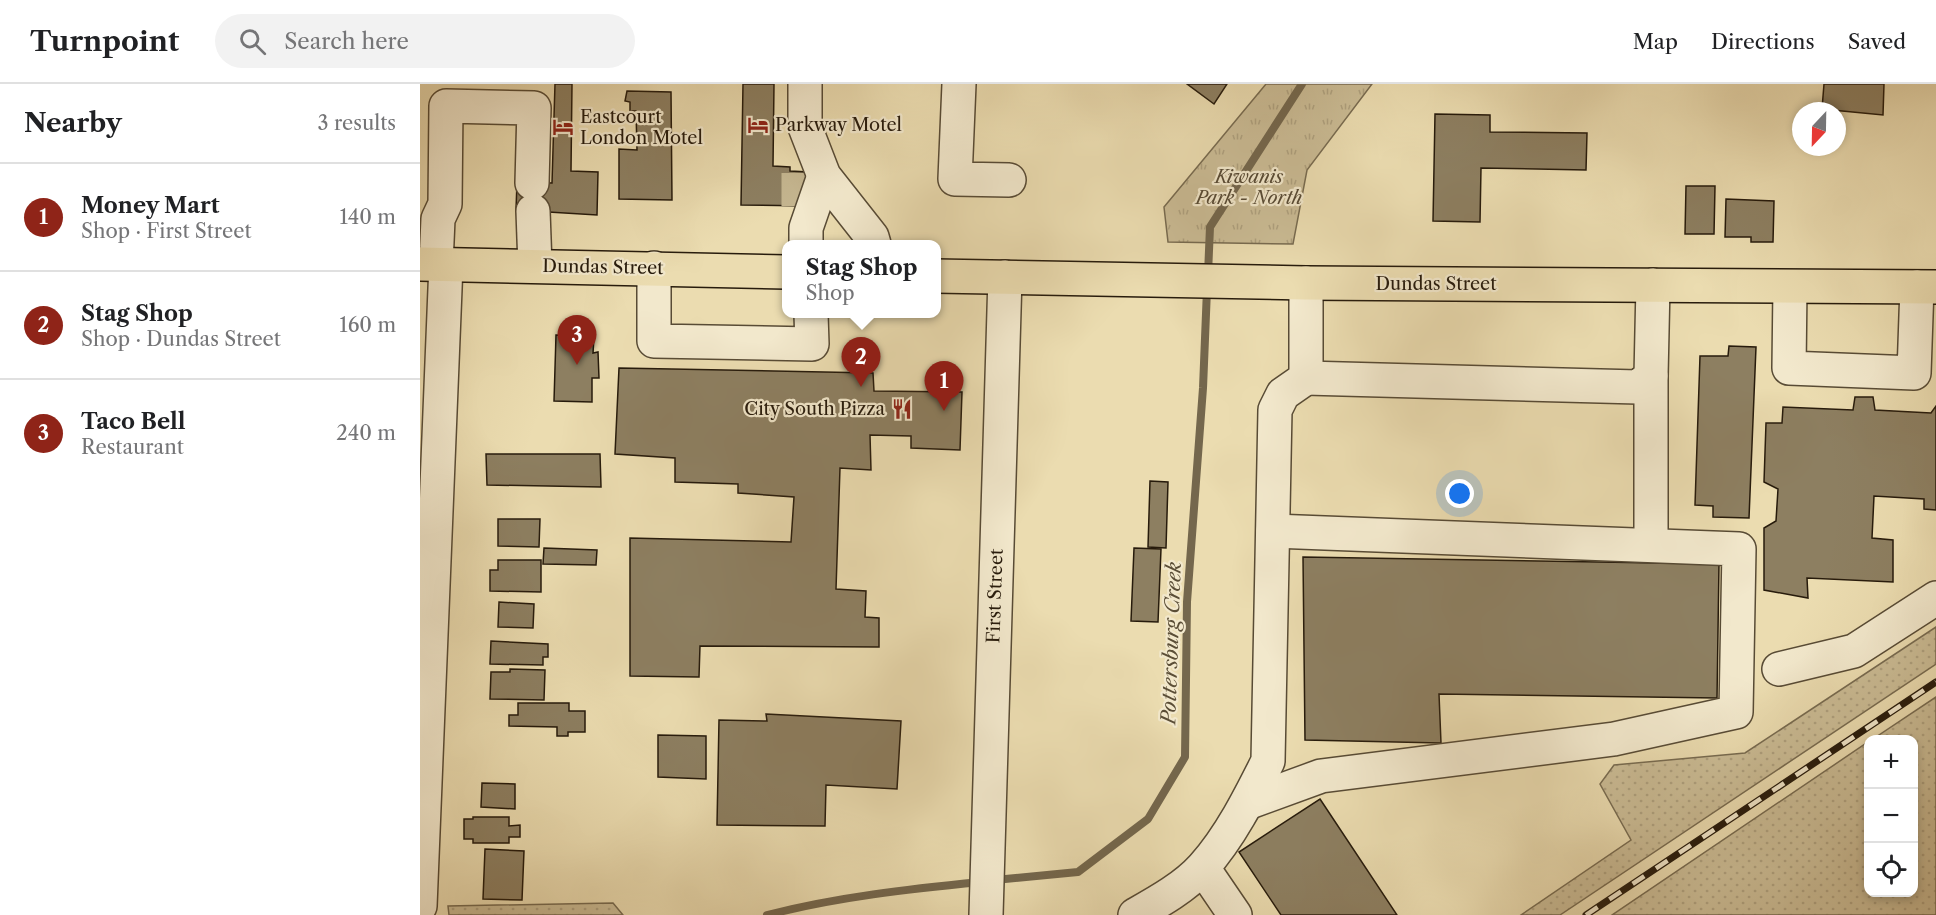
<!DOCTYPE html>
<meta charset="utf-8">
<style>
body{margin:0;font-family:"Libre Caslon Text",serif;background:#f2f2f2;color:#202124}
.controls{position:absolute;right:18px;bottom:18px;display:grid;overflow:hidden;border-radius:12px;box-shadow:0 3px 9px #0003}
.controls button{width:54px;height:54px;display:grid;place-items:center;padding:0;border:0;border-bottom:2px solid #e0e0e0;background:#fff;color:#202124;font:30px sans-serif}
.compass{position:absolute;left:1372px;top:18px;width:54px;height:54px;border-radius:50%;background:#fff;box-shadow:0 3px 9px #0003;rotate:202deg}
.you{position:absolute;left:1040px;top:410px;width:21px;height:21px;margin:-15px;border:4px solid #fff;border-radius:50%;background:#1a73e8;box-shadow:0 0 0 9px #1a73e833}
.badge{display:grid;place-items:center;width:39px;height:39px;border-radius:50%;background:#8f2418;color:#fff;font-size:20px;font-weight:700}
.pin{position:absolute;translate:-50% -50px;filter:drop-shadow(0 2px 3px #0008)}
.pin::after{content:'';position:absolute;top:32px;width:21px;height:18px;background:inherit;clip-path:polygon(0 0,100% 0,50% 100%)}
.popup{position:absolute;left:362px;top:156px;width:159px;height:78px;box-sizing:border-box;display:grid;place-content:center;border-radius:12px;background:#fff;filter:drop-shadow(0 2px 4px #0005);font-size:20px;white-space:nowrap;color:#757577}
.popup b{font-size:22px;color:#202124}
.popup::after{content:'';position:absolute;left:50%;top:100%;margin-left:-12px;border:12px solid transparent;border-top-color:#fff}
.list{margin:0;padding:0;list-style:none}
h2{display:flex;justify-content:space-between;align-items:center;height:78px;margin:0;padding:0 24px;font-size:26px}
h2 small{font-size:20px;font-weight:400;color:#757577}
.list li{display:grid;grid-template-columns:39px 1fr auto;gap:18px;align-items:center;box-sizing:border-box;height:108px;padding:0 24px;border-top:2px solid #e0e0e0}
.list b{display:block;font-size:22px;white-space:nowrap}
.list p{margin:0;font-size:20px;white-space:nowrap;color:#757577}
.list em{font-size:20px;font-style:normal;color:#757577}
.icon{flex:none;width:33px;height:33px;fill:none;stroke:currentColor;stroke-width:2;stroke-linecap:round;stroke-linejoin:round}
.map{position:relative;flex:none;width:1516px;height:831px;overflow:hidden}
header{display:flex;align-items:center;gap:36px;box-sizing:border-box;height:84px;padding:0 30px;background:#fff;border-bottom:2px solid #e0e0e0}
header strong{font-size:28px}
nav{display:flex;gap:33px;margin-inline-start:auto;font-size:21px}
.search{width:420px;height:54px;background:#f2f2f2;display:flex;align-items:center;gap:15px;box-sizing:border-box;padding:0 21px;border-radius:33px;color:#757577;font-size:22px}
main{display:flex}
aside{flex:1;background:#fff}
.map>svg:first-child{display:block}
.grass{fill:url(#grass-dots);stroke:#786b50;stroke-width:1.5}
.park{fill:url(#park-tufts);stroke:#786b50;stroke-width:1.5}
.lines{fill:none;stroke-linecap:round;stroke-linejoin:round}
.stream{stroke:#74674d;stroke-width:8}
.building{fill:#8d7f61;stroke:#271b0c;stroke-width:1.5}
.minor-tunnel{stroke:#c4b58f;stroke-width:33;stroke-dasharray:33 16;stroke-linecap:butt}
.minor-casing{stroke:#584b35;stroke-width:36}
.major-casing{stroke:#271b0c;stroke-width:36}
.minor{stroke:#f2e8cc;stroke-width:33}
.major{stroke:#ebdcb0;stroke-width:33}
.rail-casing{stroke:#271b0c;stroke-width:7}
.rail{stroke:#f2e8cc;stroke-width:4.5;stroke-dasharray:14;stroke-linecap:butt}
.labels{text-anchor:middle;stroke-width:4.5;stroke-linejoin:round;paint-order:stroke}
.poi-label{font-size:18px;fill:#271b0c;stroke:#f2e8cc;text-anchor:start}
.park-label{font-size:18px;font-style:italic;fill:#584b35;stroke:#f2e8cc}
.street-label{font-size:18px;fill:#271b0c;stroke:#f2e8cc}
.water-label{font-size:20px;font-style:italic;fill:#5b4e37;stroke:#f2e8cc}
</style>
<header>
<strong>Turnpoint</strong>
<div class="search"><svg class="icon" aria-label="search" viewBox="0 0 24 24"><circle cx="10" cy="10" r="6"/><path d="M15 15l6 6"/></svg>Search here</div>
<nav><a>Map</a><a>Directions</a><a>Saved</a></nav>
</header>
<main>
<aside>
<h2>Nearby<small>3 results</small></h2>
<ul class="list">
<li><span class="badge">1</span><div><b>Money Mart</b><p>Shop · First Street</p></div><em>140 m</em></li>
<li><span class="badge">2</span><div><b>Stag Shop</b><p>Shop · Dundas Street</p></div><em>160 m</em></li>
<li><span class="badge">3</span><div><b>Taco Bell</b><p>Restaurant</p></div><em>240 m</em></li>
</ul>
</aside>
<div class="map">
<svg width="1516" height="831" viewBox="0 0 1516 831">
<defs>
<pattern id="grass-dots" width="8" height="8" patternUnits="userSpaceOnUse" patternTransform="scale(1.5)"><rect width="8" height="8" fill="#cabb94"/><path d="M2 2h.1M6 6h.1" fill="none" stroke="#aea07e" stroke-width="1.8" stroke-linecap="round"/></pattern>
<pattern id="park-tufts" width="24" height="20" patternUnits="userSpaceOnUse" patternTransform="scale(1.5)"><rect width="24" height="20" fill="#cabb94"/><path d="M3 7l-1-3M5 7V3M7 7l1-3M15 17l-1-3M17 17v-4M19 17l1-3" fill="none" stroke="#aea07e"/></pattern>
</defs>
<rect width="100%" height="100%" fill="#ebdcb0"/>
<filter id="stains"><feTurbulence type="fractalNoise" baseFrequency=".00333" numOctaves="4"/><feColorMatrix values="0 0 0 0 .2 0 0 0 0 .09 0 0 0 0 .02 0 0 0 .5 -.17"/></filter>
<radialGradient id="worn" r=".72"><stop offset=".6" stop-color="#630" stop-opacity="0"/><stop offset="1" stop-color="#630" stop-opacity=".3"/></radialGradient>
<!-- grass -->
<g class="grass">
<polygon points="1516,543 1516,580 1140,831 1101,831 1211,756 1180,700 1194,681 1325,669"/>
<polygon points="1516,613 1516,831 1192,831 1448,658 1448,808 1494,808 1494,656 1453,655"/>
<polygon points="193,819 203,831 29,831 28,822"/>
</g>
<!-- park -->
<polygon class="park" points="846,0 952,0 887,86 873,160 748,158 744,123"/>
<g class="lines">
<!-- stream -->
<g class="stream">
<polyline points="788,190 790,143 882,0"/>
<polyline points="575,796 658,788 728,735 765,673 767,518 783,304 787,205"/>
<path d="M347,831C417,813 489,805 561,798"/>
</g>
</g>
<!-- building -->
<g class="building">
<polygon points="135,0 152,0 151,87 178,88 177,131 96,126 97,98 132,99"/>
<polygon points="323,0 354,0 353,82 370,83 370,87 389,88 389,122 321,121"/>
<polygon points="767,0 807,0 794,20"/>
<polygon points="1404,0 1464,0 1463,31 1402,25"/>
<polygon points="207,7 251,8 252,116 199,115 199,65 217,66 216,27 210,27 210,18 205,17"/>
<polygon points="1015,30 1070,31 1070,48 1167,49 1166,86 1061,84 1060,138 1013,137"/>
<polygon points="1266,102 1295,102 1294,150 1265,150"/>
<polygon points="1306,115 1354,117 1353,158 1331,158 1331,153 1305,153"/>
<polygon points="136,251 174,253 173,269 178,268 179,294 172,294 172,318 134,317"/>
<polygon points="1309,262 1336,263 1329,434 1293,433 1293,422 1275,421 1280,272 1308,272"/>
<polygon points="199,284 453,289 454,307 542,308 540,366 491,364 491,352 450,351 451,386 420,384 416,505 446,507 445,533 459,534 459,563 280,562 279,593 210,592 210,454 371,458 374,413 318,409 318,400 255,398 255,374 195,370"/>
<polygon points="1435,313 1453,313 1455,326 1511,329 1516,322 1516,426 1504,425 1504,415 1454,412 1452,454 1473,456 1473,498 1387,494 1388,514 1344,506 1344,444 1356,437 1358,405 1344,398 1346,339 1362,339 1363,323 1433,326"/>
<polygon points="66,370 180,370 181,403 67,401"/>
<polygon points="730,397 748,398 746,464 728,463"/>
<polygon points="78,435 120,435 119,463 78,462"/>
<polygon points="124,464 177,466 176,481 123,480"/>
<polygon points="714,464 741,465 738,538 711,537"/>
<polygon points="883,473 1299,480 1297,614 1019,610 1021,659 885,656"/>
<polygon points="78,476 121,476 121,508 70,507 70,486 78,486"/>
<polygon points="79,518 114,520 113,544 78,543"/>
<polygon points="71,557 128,560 128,573 123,573 123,581 70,580"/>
<polygon points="90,585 125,586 124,616 70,615 71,588 90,588"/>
<polygon points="98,619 149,619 149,627 165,627 165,648 148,648 148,652 137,652 137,643 89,642 89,631 98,631"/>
<polygon points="346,630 481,637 477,705 406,701 405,742 297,741 299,636 347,637"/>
<polygon points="238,651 286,652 286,695 238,693"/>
<polygon points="62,699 95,700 95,725 61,723"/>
<polygon points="900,715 977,831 861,831 819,768"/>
<polygon points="53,733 89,733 89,742 100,741 100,753 89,753 89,759 53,759 53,755 44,755 44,735 53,735"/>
<polygon points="65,765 104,767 102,816 63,815"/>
</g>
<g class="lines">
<!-- minor-tunnel -->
<polyline class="minor-tunnel" points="378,122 378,87"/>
<!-- minor casing -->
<g class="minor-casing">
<g id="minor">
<polyline points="385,0 385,43 404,92 452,153 454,160"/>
<polyline points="539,0 535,95 589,96"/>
<polyline points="113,127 115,182"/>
<polyline points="386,160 386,144 404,92"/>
<polyline points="16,180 18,135 25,120 26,22 114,24 112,99"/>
<polyline points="234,184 234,257 392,260 391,230"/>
<polyline points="1370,203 1369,284 1494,289 1497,203"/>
<polyline points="886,294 1218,303 1231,292 1233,201"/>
<polyline points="1231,461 1231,292"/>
<polyline points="1359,585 1434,567 1516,514"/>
<polyline points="827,719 901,692 1194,655 1316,628 1319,465 853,447"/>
<polyline points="783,784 815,831"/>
<polyline points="0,822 26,180"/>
<polyline points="566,831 585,193"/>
<path d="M715,831C738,818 765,803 783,783C810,753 830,713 848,677L855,326L863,310L886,294V199"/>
</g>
</g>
<!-- major casing -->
<g class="major-casing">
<g id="major">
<polyline points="0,180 366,188"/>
<polyline points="516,192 886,199 1516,203"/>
</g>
</g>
<!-- minor -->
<use href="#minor" class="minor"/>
<!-- major -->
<use href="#major" class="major"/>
<!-- rail casing -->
<g class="rail-casing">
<polyline id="rail" points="1166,831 1516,598"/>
</g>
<!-- rail -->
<use href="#rail" class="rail"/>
</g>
<!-- icons -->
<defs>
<g id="hotel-bare" transform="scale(1.62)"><path d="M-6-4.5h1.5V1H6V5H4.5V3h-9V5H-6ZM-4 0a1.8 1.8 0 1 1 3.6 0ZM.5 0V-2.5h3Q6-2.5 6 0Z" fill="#8f2418" stroke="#f2e8cc" stroke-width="2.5" paint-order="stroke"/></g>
<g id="restaurant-bare" transform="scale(1.62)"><path d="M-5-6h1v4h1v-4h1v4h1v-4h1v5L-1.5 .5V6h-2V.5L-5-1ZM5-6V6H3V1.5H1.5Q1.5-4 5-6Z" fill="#8f2418" stroke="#f2e8cc" stroke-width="2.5" paint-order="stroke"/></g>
</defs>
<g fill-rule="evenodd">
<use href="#hotel-bare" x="338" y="41"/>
<use href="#hotel-bare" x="143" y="43"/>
<use href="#restaurant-bare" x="482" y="325"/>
</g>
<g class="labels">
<!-- poi labels -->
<g class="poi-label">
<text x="160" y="39">Eastcourt<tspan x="160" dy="21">London Motel</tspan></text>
<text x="355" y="47">Parkway Motel</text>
<text x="465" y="331" text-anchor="end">City South Pizza</text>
</g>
<!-- park labels -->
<g class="park-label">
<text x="829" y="99">Kiwanis<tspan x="829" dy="21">Park - North</tspan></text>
</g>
<!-- street labels -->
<g class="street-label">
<text transform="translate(183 183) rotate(1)" y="6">Dundas Street</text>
<text x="1016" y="206">Dundas Street</text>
<text transform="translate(575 512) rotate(-88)" y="6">First Street</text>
</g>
<!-- water labels -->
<g class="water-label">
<text transform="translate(751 559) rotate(-88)" y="7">Pottersburg Creek</text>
</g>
</g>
<rect width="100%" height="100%" filter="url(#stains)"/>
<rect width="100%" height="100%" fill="url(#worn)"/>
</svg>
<div class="controls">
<button>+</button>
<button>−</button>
<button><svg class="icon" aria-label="locate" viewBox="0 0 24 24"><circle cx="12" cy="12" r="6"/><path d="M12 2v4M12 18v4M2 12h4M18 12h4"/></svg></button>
</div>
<svg class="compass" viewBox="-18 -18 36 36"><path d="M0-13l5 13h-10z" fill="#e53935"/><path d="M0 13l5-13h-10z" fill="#757577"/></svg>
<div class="you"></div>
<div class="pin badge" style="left:524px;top:327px">1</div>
<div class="pin badge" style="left:441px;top:303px">2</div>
<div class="popup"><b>Stag Shop</b>Shop</div>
<div class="pin badge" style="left:157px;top:281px">3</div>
</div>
</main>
